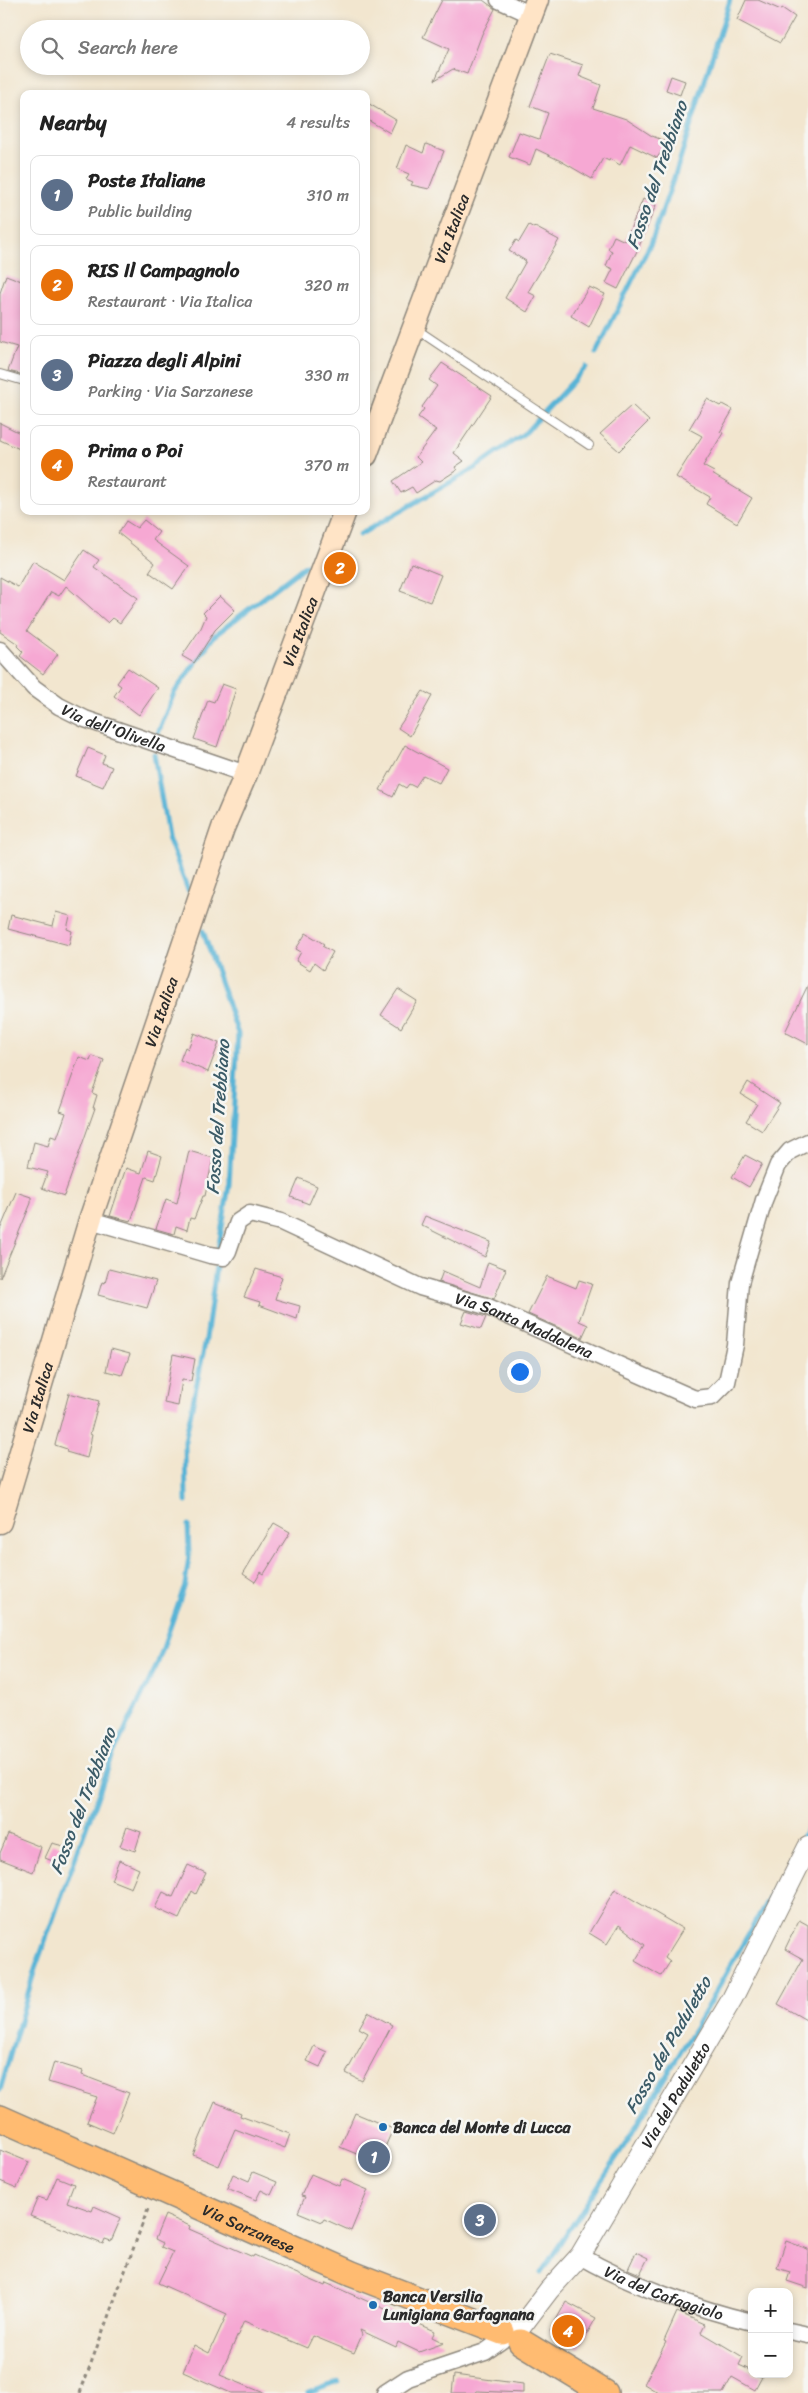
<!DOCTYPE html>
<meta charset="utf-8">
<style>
body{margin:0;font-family:Sriracha,sans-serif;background:#f2f2f2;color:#222}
.controls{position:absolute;right:15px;bottom:15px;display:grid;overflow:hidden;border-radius:10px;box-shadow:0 2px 8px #0003}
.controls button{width:45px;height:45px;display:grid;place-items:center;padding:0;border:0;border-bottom:1px solid #e0e0e0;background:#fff;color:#222;font:25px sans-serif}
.you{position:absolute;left:519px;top:1371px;width:18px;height:18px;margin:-12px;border:4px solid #fff;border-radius:50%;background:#1a73e8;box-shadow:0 0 0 8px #1a73e833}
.badge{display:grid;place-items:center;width:32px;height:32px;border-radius:50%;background:#0b8043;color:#fff;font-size:16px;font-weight:700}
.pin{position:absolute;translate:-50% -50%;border:2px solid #fff;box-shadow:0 1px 5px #0006}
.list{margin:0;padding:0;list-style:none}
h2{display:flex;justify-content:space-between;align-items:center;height:65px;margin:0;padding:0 20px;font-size:21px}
h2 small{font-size:16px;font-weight:400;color:#767676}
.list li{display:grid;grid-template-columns:32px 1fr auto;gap:15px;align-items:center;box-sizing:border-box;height:80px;margin:0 10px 10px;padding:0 10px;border:1px solid #e0e0e0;border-radius:10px}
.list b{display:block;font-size:19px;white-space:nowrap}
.list p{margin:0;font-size:16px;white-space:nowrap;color:#767676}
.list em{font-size:16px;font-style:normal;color:#767676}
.icon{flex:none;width:28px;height:28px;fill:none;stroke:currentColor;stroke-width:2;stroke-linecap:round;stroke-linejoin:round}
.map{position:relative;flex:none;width:808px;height:2393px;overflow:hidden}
.search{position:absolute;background:#fff;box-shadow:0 2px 8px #0003;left:20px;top:20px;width:350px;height:55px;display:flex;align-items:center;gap:12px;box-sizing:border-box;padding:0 18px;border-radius:28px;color:#767676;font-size:19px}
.panel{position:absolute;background:#fff;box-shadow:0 2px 8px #0003;left:20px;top:90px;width:350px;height:425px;border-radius:10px}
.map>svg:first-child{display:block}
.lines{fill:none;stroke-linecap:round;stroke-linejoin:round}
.stream{stroke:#58b4d6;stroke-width:5}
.building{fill:#f6a8d3}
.service-casing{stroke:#8e887d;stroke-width:10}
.minor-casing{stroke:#8e887d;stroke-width:19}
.tertiary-casing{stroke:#8e887d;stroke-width:22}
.secondary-casing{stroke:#8e887d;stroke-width:25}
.primary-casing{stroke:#8e887d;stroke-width:28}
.path{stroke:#8e887d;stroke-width:3;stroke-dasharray:4 4;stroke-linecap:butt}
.service{stroke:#fff;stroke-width:8}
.minor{stroke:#fff;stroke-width:16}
.tertiary{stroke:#fff;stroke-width:20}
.secondary{stroke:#ffe4c6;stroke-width:22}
.primary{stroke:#ffbb71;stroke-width:25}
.poi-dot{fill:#1f6fb2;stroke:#f6f6f2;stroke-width:2}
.labels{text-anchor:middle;stroke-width:5;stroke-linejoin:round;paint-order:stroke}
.street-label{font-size:16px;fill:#2b2b2b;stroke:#f6f6f2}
.poi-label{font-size:16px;font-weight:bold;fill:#2b2b2b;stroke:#f6f6f2;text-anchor:start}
.water-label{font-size:18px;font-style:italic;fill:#3b5b67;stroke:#f6f6f2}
</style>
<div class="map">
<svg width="808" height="2393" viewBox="0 0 808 2393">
<rect width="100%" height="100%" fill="#f6f6f2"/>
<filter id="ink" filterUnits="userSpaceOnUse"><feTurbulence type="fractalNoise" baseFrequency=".02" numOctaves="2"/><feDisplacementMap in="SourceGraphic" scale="10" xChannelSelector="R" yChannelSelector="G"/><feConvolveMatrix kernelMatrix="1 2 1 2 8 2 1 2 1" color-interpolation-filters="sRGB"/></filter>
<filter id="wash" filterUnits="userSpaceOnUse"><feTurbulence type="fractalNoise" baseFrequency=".0096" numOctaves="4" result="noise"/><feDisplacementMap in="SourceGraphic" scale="20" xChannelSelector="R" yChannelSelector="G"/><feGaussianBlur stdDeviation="1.12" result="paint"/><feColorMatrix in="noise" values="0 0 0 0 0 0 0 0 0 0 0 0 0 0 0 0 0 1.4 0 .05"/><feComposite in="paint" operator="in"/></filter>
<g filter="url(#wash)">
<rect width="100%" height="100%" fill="#f2e6cf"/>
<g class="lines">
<!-- stream -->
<g class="stream">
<polyline points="596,353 651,243 678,166 730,0"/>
<polyline points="359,535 475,468 526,432 586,367"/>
<polyline points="157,736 174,693 214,636 306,565"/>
<polyline points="154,754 168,837 188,890"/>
<polyline points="203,931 238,1034 229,1185 218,1251"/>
<polyline points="186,1502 185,1441 206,1339 216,1267"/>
<polyline points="798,1846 808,1825"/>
<polyline points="0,2090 35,1969 97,1798 114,1752 157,1665 185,1585 189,1556 188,1525"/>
<polyline points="541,2273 626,2143 695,2028 794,1854"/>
<polyline points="309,2393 338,2382"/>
</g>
</g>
<g id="blocks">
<!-- building -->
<g class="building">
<polygon points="442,0 483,0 495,9 482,34 467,74 453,69 435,80 449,49 423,37"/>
<polygon points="746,0 758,0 781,10 782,8 795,17 780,43 737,20"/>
<polygon points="550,54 583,65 579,76 601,85 593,108 626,119 652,136 668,142 657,158 630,145 620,165 610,159 609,161 603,158 592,179 561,161 536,149 530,165 509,157 519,132 539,139 548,113 530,106"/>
<polygon points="671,76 685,81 680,95 666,90"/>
<polygon points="366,102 396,120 390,133 366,119"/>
<polygon points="426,144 444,151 429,189 411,185 413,182 406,179 409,174 397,169 406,145 423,153"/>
<polygon points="643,199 656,205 638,249 618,289 606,283 613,269 606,266 612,251 608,249 614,236 625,241"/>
<polygon points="529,225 534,228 535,227 559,240 528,292 536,296 527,312 505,298 526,261 509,251 516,240 519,242"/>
<polygon points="6,275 24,282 24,375 8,371 17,347 0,342 0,293"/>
<polygon points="589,287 605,294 589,327 571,316"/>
<polygon points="442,363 492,396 454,453 464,461 455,467 457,470 440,481 436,480 416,493 412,487 401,493 393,481 421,462 416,457 436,430 418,417 424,409 422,407 437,386 429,380"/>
<polygon points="707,399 720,406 722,404 733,410 720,432 723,433 703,466 714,472 712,474 752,498 737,523 706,504 710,497 676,477 702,436 689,429"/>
<polygon points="632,405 649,421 619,451 600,434"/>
<polygon points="0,423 24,435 24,451 0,440"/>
<polygon points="144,520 159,532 153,540 189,566 173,589 149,572 155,563 118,533 126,521 137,528"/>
<polygon points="84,550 99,560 94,567 138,598 120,623 113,618 108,623 66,586 59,596 51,592 27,631 58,654 43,674 20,656 23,652 17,646 18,644 0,632 0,577 18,587 33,561 64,580"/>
<polygon points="411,563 441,575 430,602 400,591"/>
<polygon points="220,596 235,610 215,630 194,663 182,656 201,628 206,616 203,613"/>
<polygon points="128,668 158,688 139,715 114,696 121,686 117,683"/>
<polygon points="222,684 236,689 217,747 194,739 208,700 214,702"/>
<polygon points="423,691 432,696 410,736 398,728"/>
<polygon points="405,745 447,768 439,783 423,775 415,787 409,784 406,788 399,784 393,797 380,790"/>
<polygon points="88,748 105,755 102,763 112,767 103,787 76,776"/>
<polygon points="56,912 70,916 67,929 72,931 69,945 8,929 11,915 53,926"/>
<polygon points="306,933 324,944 322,946 333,952 323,970 314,963 310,970 296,961 301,952 296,949"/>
<polygon points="808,985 808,1044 785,1032"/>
<polygon points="398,989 417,1001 401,1028 381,1015"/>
<polygon points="194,1033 219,1043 208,1072 180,1060 185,1047 188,1049"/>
<polygon points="92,1056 104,1060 92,1093 97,1095 93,1108 95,1108 64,1196 42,1188 48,1172 28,1167 34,1142 48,1146 51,1136 57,1138 66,1113 60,1111 79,1057 90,1061"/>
<polygon points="748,1082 780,1103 762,1131 746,1121 757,1104 741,1094"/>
<polygon points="148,1151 162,1156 155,1180 146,1177 131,1221 110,1216 126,1168 141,1173"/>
<polygon points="189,1151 213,1158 205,1196 203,1196 194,1219 190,1218 187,1230 176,1226 174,1234 156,1229 166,1199 177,1203"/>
<polygon points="745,1155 762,1164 749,1187 732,1177"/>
<polygon points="299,1178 317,1186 309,1204 291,1197"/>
<polygon points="16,1192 31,1197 31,1203 0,1278 0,1230"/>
<polygon points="425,1216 491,1242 485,1257 421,1225"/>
<polygon points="488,1262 506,1269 494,1299 439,1282 443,1271 480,1287"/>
<polygon points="109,1269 156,1281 147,1308 98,1295 102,1282 105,1283"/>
<polygon points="256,1269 282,1277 275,1299 300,1306 297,1319 259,1305 260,1302 244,1297"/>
<polygon points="547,1276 576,1288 579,1280 592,1284 579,1321 588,1325 582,1338 528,1314"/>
<polygon points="466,1311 486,1317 481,1329 461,1323"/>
<polygon points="111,1349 130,1354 122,1375 106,1371"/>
<polygon points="173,1354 195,1359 191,1381 182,1380 178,1406 164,1403"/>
<polygon points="69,1393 99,1401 90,1434 92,1435 87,1458 66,1452 67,1449 55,1445"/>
<polygon points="274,1523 290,1532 264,1574 261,1572 255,1582 243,1574"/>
<polygon points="127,1827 141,1832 135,1851 120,1846"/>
<polygon points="8,1834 41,1847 33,1872 0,1859 0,1853"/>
<polygon points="52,1843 67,1847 60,1864 45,1858"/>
<polygon points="119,1860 139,1869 131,1888 111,1880"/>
<polygon points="188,1865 206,1873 196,1894 192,1891 179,1919 155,1908 163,1892 173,1897"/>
<polygon points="615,1889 683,1929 665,1958 670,1962 661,1976 635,1961 645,1945 619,1925 607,1944 589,1933"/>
<polygon points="799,1920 808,1925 808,2021 778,2004 803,1959 785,1949"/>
<polygon points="368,2012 392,2025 362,2081 346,2073 368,2033 359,2028"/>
<polygon points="314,2046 327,2052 320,2067 307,2061"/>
<polygon points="54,2062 83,2071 82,2075 129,2093 113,2133 87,2122 97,2097 48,2082"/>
<polygon points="215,2102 241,2113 240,2116 290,2134 285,2148 235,2129 219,2166 193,2155"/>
<polygon points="355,2113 393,2129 378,2163 340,2147"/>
<polygon points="0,2150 29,2162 17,2188 0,2181"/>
<polygon points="253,2172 277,2182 271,2195 261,2190 256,2200 227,2188 233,2174 249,2181"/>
<polygon points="311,2174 339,2186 342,2179 368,2190 351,2231 324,2219 322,2222 298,2212 305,2197 301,2196"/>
<polygon points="57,2177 74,2184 67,2202 92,2211 94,2206 121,2218 111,2241 105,2239 103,2244 30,2216 38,2197 47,2200"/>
<polygon points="165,2215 190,2226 189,2229 253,2257 254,2255 325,2286 326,2283 435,2331 432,2337 444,2343 419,2352 398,2342 396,2347 360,2330 362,2335 354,2353 313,2336 307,2348 244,2321 220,2375 264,2393 231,2393 183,2372 194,2345 209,2353 227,2314 158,2283 173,2252 161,2247 163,2243 155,2239"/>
<polygon points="786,2241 808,2249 808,2288 787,2281 790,2272 777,2268"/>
<polygon points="636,2252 648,2258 640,2274 628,2269"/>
<polygon points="566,2302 596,2318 579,2348 550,2331"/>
<polygon points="677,2312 705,2324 701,2332 743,2357 739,2365 752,2371 752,2374 762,2377 755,2390 732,2377 723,2393 659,2393 644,2384 666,2342 664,2341"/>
<polygon points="454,2375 523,2384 523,2393 476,2391 475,2393 452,2393"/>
</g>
</g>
</g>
<g filter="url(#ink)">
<use href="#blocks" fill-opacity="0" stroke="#8e887d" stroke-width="1"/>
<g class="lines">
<!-- service casing -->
<g class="service-casing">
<g id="service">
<polyline points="416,329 589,445"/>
<polyline points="0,374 24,381"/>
</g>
</g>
<!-- minor casing -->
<g class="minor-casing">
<g id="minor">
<polyline points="499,0 532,15"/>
<path id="s1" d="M0,650L34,688L59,706L85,719L246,774"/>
<path id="s2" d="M90,1220L210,1255L224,1257L228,1251L238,1222L250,1214L281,1222L420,1287L486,1306L695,1399L712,1397L727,1382L735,1345L740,1283L764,1200L778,1165L790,1151L808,1142"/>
<path id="s3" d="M580,2256C628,2284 697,2309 752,2322"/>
<polyline points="789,2331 808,2335"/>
<polyline points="385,2393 408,2378 485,2352 502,2340"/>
</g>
</g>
<!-- tertiary casing -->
<g class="tertiary-casing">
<g id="tertiary">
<path id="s4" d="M520,2328L549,2290L580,2256L732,1999L808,1847"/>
</g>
</g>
<!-- secondary casing -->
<g class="secondary-casing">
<g id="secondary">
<path id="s5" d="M366,455L537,0"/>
<path id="s6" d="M0,1522L90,1220L223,828L246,774L345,511"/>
</g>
</g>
<!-- primary casing -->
<g class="primary-casing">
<g id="primary">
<path id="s7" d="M0,2118L352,2274L502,2332"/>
<polyline points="521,2342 605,2393"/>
</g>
</g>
<!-- path -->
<polyline class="path" points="80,2393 149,2206"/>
<!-- service -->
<use href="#service" class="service"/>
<!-- minor -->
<use href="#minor" class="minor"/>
<!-- tertiary -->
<use href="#tertiary" class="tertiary"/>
<!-- secondary -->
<use href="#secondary" class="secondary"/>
<!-- primary -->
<use href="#primary" class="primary"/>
</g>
</g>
<!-- markers -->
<g class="poi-dot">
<circle cx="383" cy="2127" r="5"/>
<circle cx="373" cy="2305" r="5"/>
</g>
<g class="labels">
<!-- street labels -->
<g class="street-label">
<text dy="6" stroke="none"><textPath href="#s5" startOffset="242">Via Italica</textPath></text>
<text dy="6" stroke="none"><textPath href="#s6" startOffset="940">Via Italica</textPath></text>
<text dy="6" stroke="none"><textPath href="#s1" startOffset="141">Via dell'Olivella</textPath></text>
<text dy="6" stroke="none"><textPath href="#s6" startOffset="535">Via Italica</textPath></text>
<text dy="6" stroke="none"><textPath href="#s2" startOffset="488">Via Santa Maddalena</textPath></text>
<text dy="6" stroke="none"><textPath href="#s6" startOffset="130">Via Italica</textPath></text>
<text dy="6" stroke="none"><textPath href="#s4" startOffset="281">Via del Paduletto</textPath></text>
<text dy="6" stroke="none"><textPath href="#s7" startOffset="272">Via Sarzanese</textPath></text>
<text dy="6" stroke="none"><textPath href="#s3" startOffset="92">Via del Cafaggiolo</textPath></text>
</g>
<!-- poi labels -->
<g class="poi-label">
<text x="393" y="2133">Banca del Monte di Lucca</text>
<text x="383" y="2302">Banca Versilia<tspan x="383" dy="18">Lunigiana Garfagnana</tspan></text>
</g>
<!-- water labels -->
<g class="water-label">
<text transform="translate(657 175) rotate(-71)" y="6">Fosso del Trebbiano</text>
<text transform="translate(218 1117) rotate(-86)" y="6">Fosso del Trebbiano</text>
<text transform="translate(83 1801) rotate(-69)" y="6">Fosso del Trebbiano</text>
<text transform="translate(668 2045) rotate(-60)" y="6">Fosso del Paduletto</text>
</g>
</g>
</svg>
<div class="controls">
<button>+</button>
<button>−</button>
</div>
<div class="you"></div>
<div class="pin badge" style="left:374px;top:2157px;background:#5c6f8a">1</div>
<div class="pin badge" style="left:340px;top:568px;background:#e8710a">2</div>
<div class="pin badge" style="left:480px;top:2220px;background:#5c6f8a">3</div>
<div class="pin badge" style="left:568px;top:2331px;background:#e8710a">4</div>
<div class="search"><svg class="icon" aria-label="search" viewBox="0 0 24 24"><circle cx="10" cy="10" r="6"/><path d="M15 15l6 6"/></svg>Search here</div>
<section class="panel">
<h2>Nearby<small>4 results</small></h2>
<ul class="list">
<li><span class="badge" style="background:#5c6f8a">1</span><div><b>Poste Italiane</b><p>Public building</p></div><em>310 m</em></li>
<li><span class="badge" style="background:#e8710a">2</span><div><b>RIS Il Campagnolo</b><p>Restaurant · Via Italica</p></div><em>320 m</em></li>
<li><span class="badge" style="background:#5c6f8a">3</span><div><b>Piazza degli Alpini</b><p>Parking · Via Sarzanese</p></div><em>330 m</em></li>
<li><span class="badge" style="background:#e8710a">4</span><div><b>Prima o Poi</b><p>Restaurant</p></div><em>370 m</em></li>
</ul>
</section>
</div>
